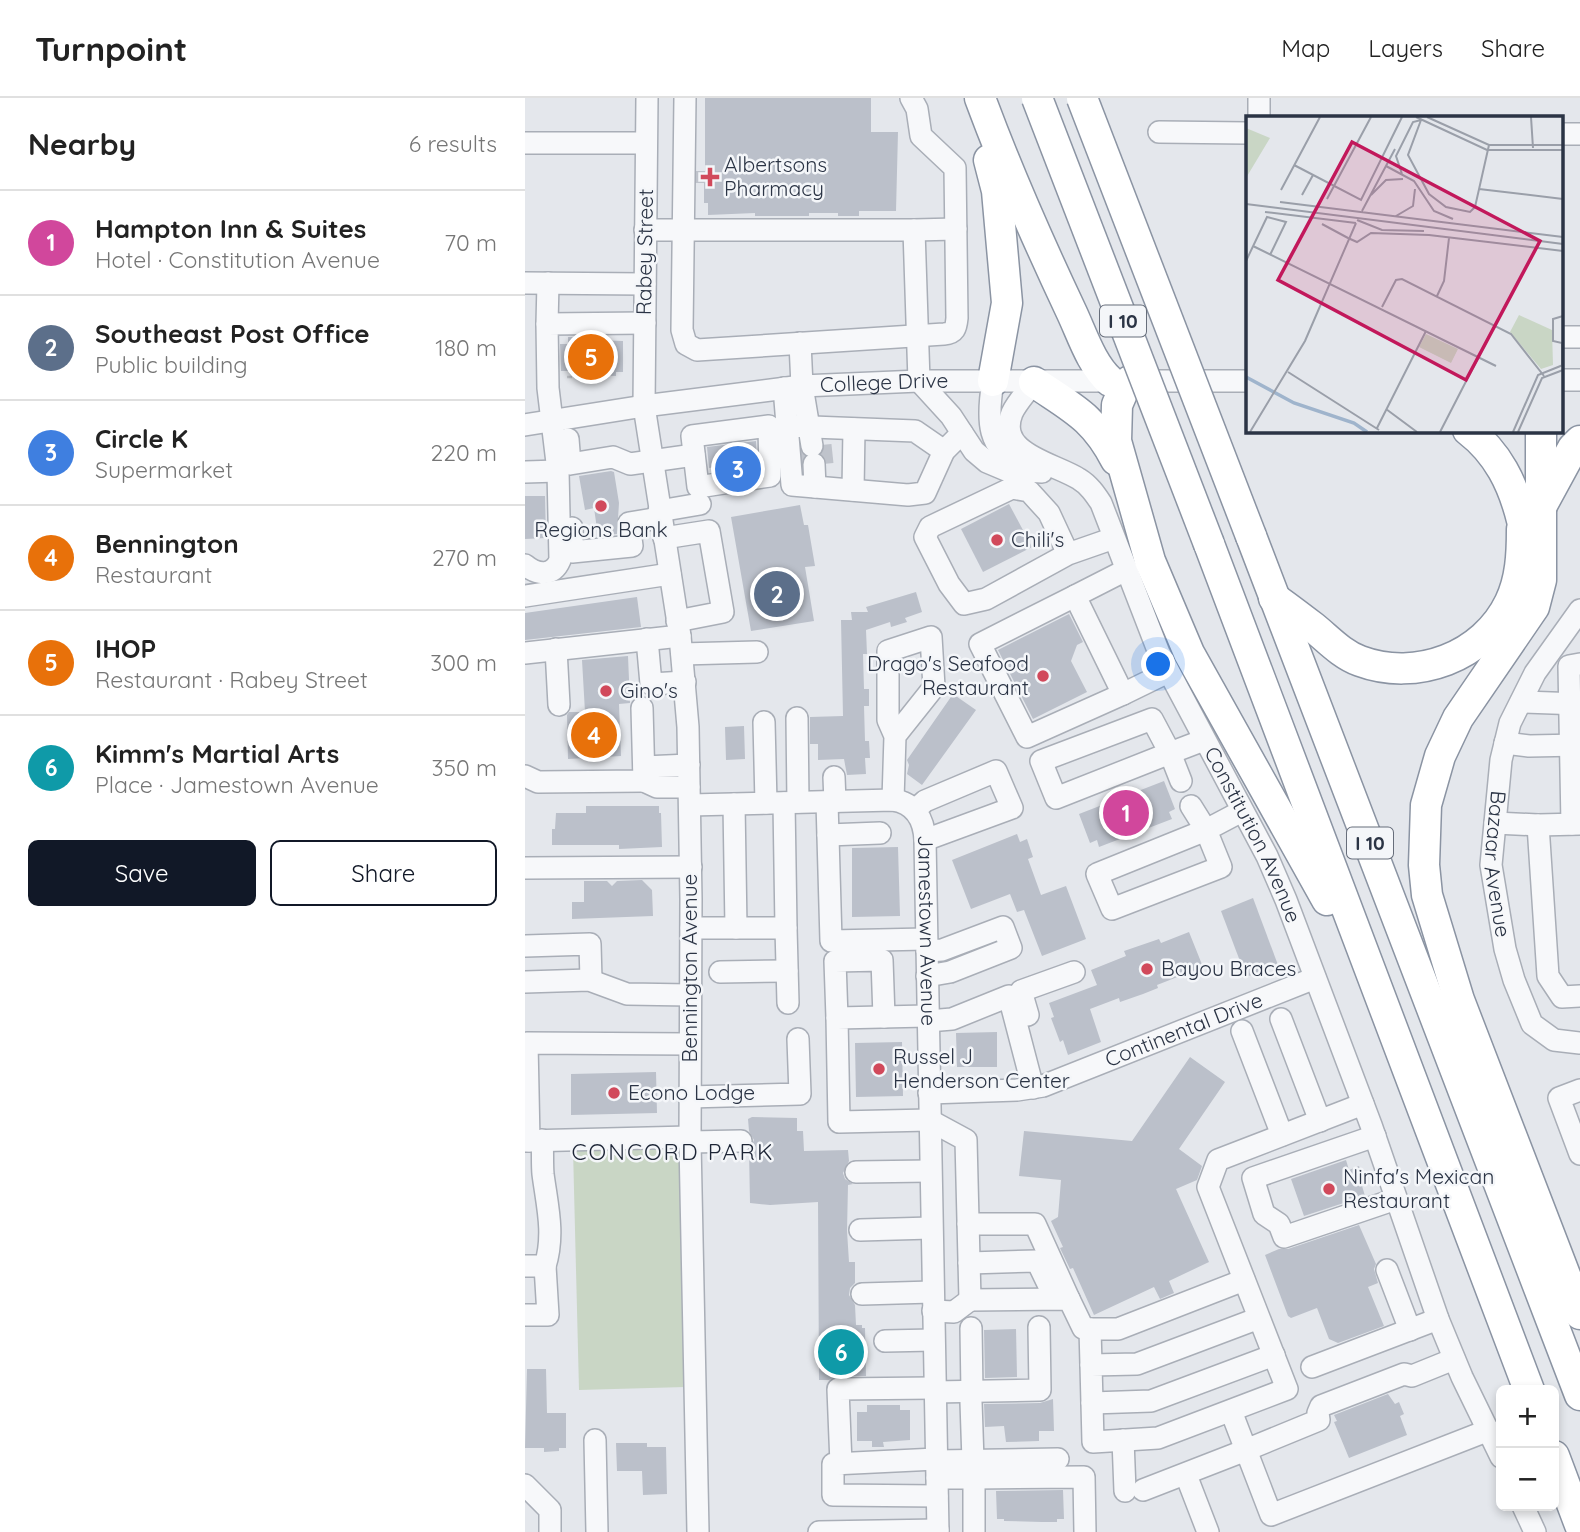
<!DOCTYPE html>
<meta charset="utf-8">
<style>
body{margin:0;font-family:Quicksand,sans-serif;background:#f6f6f6;color:#222}
.controls{position:absolute;right:21px;bottom:21px;display:grid;overflow:hidden;border-radius:10px;box-shadow:0 4px 10px #0003}
.controls button{width:63px;height:63px;display:grid;place-items:center;padding:0;border:0;border-bottom:2px solid #e0e0e0;background:#fff;color:#222;font:35px sans-serif}
.you{position:absolute;left:634px;top:567px;width:24px;height:24px;margin:-18px;border:5px solid #fff;border-radius:50%;background:#1a73e8;box-shadow:0 0 0 10px #1a73e833}
.badge{display:grid;place-items:center;width:46px;height:46px;border-radius:50%;background:#111827;color:#fff;font-size:23px;font-weight:700}
.pin{position:absolute;translate:-50% -50%;border:4px solid #fff;box-shadow:0 2px 7px #0006}
.list{margin:0;padding:0;list-style:none}
h2{display:flex;justify-content:space-between;align-items:center;height:91px;margin:0;padding:0 28px;font-size:30px}
h2 small{font-size:23px;font-weight:400;color:#767676}
.list li{display:grid;grid-template-columns:46px 1fr auto;gap:21px;align-items:center;box-sizing:border-box;height:105px;padding:0 28px;border-top:2px solid #e0e0e0}
.list b{display:block;font-size:26px;white-space:nowrap}
.list p{margin:0;font-size:23px;white-space:nowrap;color:#767676}
.list em{font-size:23px;font-style:normal;color:#767676}
.actions{display:flex;gap:14px;padding:21px 28px}
.actions a{flex:1;padding:16px 0;border:2px solid #111827;border-radius:10px;text-align:center;font-size:24px;color:#111827}
.actions .main{background:#111827;color:#fff}
.map{position:relative;flex:none;width:1055px;height:1434px;overflow:hidden}
header{display:flex;align-items:center;gap:42px;box-sizing:border-box;height:98px;padding:0 35px;background:#fff;border-bottom:2px solid #e0e0e0}
header strong{font-size:33px}
nav{display:flex;gap:38px;margin-inline-start:auto;font-size:24px}
main{display:flex}
aside{flex:1;background:#fff}
.map>svg:first-child{display:block}
.green{fill:#c9d6c5}
.building{fill:#bbc0ca}
.lines{fill:none;stroke-linecap:round;stroke-linejoin:round}
.minor-tunnel{stroke:#bfc3cb;stroke-width:21;stroke-dasharray:21 10;stroke-linecap:butt}
.minor-casing{stroke:#a9aeb7;stroke-width:24}
.highway-casing{stroke:#8b94a3;stroke-width:33}
.path{stroke:#c2c5cb;stroke-width:2.5;stroke-dasharray:5 5;stroke-linecap:butt}
.minor{stroke:#f7f8fa;stroke-width:21}
.highway{stroke:#fff;stroke-width:30}
.highway-bridge-casing{stroke:#8b94a3;stroke-width:33;stroke-linecap:butt}
.highway-bridge{stroke:#fff;stroke-width:30}
.poi-dot{fill:#d1495b;stroke:#f4f6f9;stroke-width:2.5}
.labels{text-anchor:middle;stroke-width:5;stroke-linejoin:round;paint-order:stroke}
.shield{fill:#f4f6f9;stroke:#676e7b;stroke-width:2}
.shield-label{font-size:19px;font-weight:bold;fill:#2b3445}
.poi-label{font-size:21px;fill:#2b3445;stroke:#f4f6f9;text-anchor:start}
.street-label{font-size:21px;fill:#2b3445;stroke:#f4f6f9}
.neighbourhood-label{font-size:23px;letter-spacing:2px;fill:#1d2536;stroke:#f4f6f9}
.inset-river{fill:none;stroke:#9fb4cc;stroke-width:3.5}
.inset-road{fill:none;stroke:#9a9fa9;stroke-width:2}
.view{fill:#c2185b;fill-opacity:0.15;stroke:#c2185b;stroke-width:3.5}
.inset-edge{fill:none;stroke:#2b3445;stroke-width:3.5}
</style>
<header>
<strong>Turnpoint</strong>
<nav><a>Map</a><a>Layers</a><a>Share</a></nav>
</header>
<main>
<aside>
<h2>Nearby<small>6 results</small></h2>
<ul class="list">
<li><span class="badge" style="background:#d1479c">1</span><div><b>Hampton Inn &amp; Suites</b><p>Hotel · Constitution Avenue</p></div><em>70 m</em></li>
<li><span class="badge" style="background:#5c6f8a">2</span><div><b>Southeast Post Office</b><p>Public building</p></div><em>180 m</em></li>
<li><span class="badge" style="background:#3f7fe0">3</span><div><b>Circle K</b><p>Supermarket</p></div><em>220 m</em></li>
<li><span class="badge" style="background:#e8710a">4</span><div><b>Bennington</b><p>Restaurant</p></div><em>270 m</em></li>
<li><span class="badge" style="background:#e8710a">5</span><div><b>IHOP</b><p>Restaurant · Rabey Street</p></div><em>300 m</em></li>
<li><span class="badge" style="background:#0f9aa8">6</span><div><b>Kimm's Martial Arts</b><p>Place · Jamestown Avenue</p></div><em>350 m</em></li>
</ul>
<div class="actions"><a class="main">Save</a><a>Share</a></div>
</aside>
<div class="map">
<svg width="1055" height="1434" viewBox="0 0 1055 1434">
<rect width="100%" height="100%" fill="#e4e7ec"/>
<!-- green -->
<polygon class="green" points="144,1050 154,1059 155,1069 160,1289 54,1292 48,1051"/>
<!-- building -->
<g class="building">
<polygon points="180,0 346,0 346,34 373,34 371,113 334,113 334,118 313,118 313,115 284,115 284,118 230,118 230,115 183,117 183,105 179,105 179,85 172,85 172,73 180,73"/>
<polygon points="43,239 61,239 67,240 67,242 98,243 98,274 91,274 91,278 64,277 64,273 36,273 35,246 43,246"/>
<polygon points="231,343 232,362 221,364 222,368 205,371 204,367 184,370 182,349"/>
<polygon points="86,373 89,374 94,405 92,436 73,438 69,410 60,412 54,378"/>
<polygon points="0,398 20,398 21,440 0,441"/>
<polygon points="484,406 507,449 458,474 436,431"/>
<polygon points="275,407 279,427 283,427 290,468 280,469 289,523 226,533 206,419"/>
<polygon points="391,494 397,514 380,520 382,524 366,529 365,524 341,532 342,556 338,556 339,591 344,591 344,608 339,608 340,643 344,643 345,660 340,660 341,676 322,677 319,661 293,662 293,646 285,646 285,619 318,618 316,522 327,522 326,514 343,514 341,509"/>
<polygon points="112,499 116,529 0,542 0,515"/>
<polygon points="544,516 558,544 552,547 546,563 562,594 508,621 473,552"/>
<polygon points="103,558 105,605 94,606 96,658 43,661 42,617 44,614 60,614 57,562"/>
<polygon points="428,596 451,612 397,687 382,676 384,667 382,662"/>
<polygon points="219,628 220,661 201,662 200,629"/>
<polygon points="639,683 650,711 644,714 647,721 574,749 572,742 565,745 554,716"/>
<polygon points="61,708 134,708 134,715 136,715 137,749 94,751 94,747 27,747 27,731 30,731 31,715 61,715"/>
<polygon points="492,736 495,744 502,741 508,759 503,761 516,797 541,788 561,841 517,858 499,812 492,814 485,796 446,811 427,762"/>
<polygon points="373,749 375,818 327,819 327,750"/>
<polygon points="117,782 127,792 128,818 47,821 47,804 59,804 59,783 82,783 87,788 92,783"/>
<polygon points="728,800 753,867 721,879 696,813"/>
<polygon points="664,834 678,869 632,887 633,890 618,896 595,904 594,900 565,911 576,944 543,957 538,942 535,944 526,920 529,919 524,905 572,887 566,872 601,858 599,853 634,841 636,845"/>
<polygon points="472,934 472,969 432,969 431,935"/>
<polygon points="377,944 378,998 331,999 330,945"/>
<polygon points="665,959 700,984 654,1051 677,1068 672,1082 651,1091 684,1164 644,1183 649,1195 635,1201 629,1189 569,1217 548,1170 545,1171 535,1150 538,1149 526,1123 533,1119 536,1082 494,1078 499,1033 607,1043"/>
<polygon points="131,974 132,1015 46,1017 46,976"/>
<polygon points="227,1019 272,1020 272,1033 278,1033 279,1053 323,1052 324,1063 318,1075 320,1081 328,1086 323,1087 322,1133 324,1164 330,1164 330,1185 325,1190 324,1197 330,1207 331,1227 337,1227 337,1230 340,1230 341,1278 313,1278 304,1282 294,1282 293,1104 245,1107 225,1105 224,1053 229,1042 224,1033 223,1021"/>
<polygon points="821,1062 824,1072 834,1068 838,1080 835,1081 840,1098 779,1118 766,1081"/>
<polygon points="834,1127 851,1166 849,1171 853,1185 843,1189 859,1228 813,1245 804,1241 792,1210 766,1220 763,1218 740,1157 754,1151 763,1151"/>
<polygon points="491,1231 492,1279 460,1280 459,1232"/>
<polygon points="2,1271 21,1271 22,1315 41,1315 41,1350 34,1350 34,1353 19,1354 19,1350 0,1350"/>
<polygon points="863,1296 870,1306 874,1304 879,1316 875,1318 882,1337 824,1360 809,1324 812,1323 809,1317"/>
<polygon points="528,1301 529,1333 514,1333 514,1343 481,1344 479,1328 460,1329 459,1306 515,1305"/>
<polygon points="342,1307 375,1307 375,1312 385,1312 385,1342 358,1344 359,1349 347,1349 347,1343 332,1343 332,1314 342,1314"/>
<polygon points="91,1345 122,1345 122,1349 141,1349 142,1396 118,1397 117,1373 92,1373"/>
<polygon points="538,1392 539,1421 532,1421 532,1424 517,1424 479,1423 479,1421 472,1421 471,1393"/>
</g>
<g class="lines">
<!-- minor-tunnel -->
<g class="minor-tunnel">
<polyline points="172,73 172,85"/>
<polyline points="296,347 298,366"/>
<polyline points="277,348 279,366"/>
</g>
<!-- minor casing -->
<g class="minor-casing">
<g id="minor">
<polyline points="122,0 119,308 155,538 163,629 166,801 165,1044 173,1434"/>
<path d="M160,0L157,232L161,246L172,252L419,236C430,235 431,230 432,220L430,70L396,38L392,11L386,0"/>
<polyline points="734,0 734,19"/>
<polyline points="634,34 722,35"/>
<polyline points="1036,36 1055,36"/>
<polyline points="0,45 121,45"/>
<polyline points="120,132 389,132 394,283"/>
<polyline points="389,132 431,131"/>
<polyline points="0,185 120,186"/>
<polyline points="22,226 23,185"/>
<polyline points="1036,239 1055,239"/>
<polyline points="275,245 277,288 287,348"/>
<polyline points="1036,282 1055,282"/>
<polyline points="394,283 426,318 449,353 462,364 481,372 517,374"/>
<path d="M468,283C462,320 460,354 502,368"/>
<path id="s1" d="M509,284C502,294 492,304 487,315C471,356 529,365 554,381C564,387 570,396 576,405L634,555L742,758L761,802L846,1027L913,1221L937,1279L976,1359"/>
<polyline points="259,290 267,387 383,397 400,395 419,353 437,335"/>
<path id="s2" d="M0,327L119,308L277,288L394,283H722"/>
<polygon points="244,328 245,378 173,389 167,338"/>
<polyline points="262,328 390,333 419,353"/>
<polyline points="43,341 45,366 88,359 105,366 169,357"/>
<polyline points="289,366 290,389"/>
<polyline points="0,374 33,373"/>
<polyline points="328,392 329,331"/>
<polyline points="134,413 175,406"/>
<polyline points="47,430 47,454 107,448 104,425 135,420"/>
<polyline points="139,440 184,433 198,514 152,523"/>
<polyline points="543,456 524,415 504,393 487,390 405,429 400,439 424,486 439,506 461,501 543,456 589,440"/>
<path d="M0,467C12,477 28,479 35,462L33,373L23,290L22,226L120,225"/>
<polyline points="601,472 550,498 598,596 643,574"/>
<polyline points="0,498 145,476"/>
<polyline points="550,498 455,546 502,639 598,596"/>
<path id="s3" d="M1055,512L1010,575L985,625L976,662L966,767L980,851L989,882L1007,926L1029,942L1055,945"/>
<polyline points="122,541 126,586 160,584"/>
<polyline points="31,551 34,607"/>
<polyline points="0,555 155,538"/>
<polyline points="157,556 232,554"/>
<polyline points="996,604 1055,606"/>
<polyline points="272,620 273,704"/>
<polyline points="239,624 241,705"/>
<polyline points="980,645 1004,648 1055,647"/>
<polyline points="119,669 164,667"/>
<polyline points="0,678 13,684 119,683 117,610"/>
<polyline points="309,679 310,704"/>
<polyline points="119,683 132,689 164,689"/>
<polyline points="656,683 645,655 531,700 516,663 627,621 645,655 679,642"/>
<polyline points="368,702 370,638 363,622 363,553 406,539 409,589 370,638"/>
<polyline points="302,704 306,843 401,841"/>
<polyline points="209,706 211,830 261,830 259,705"/>
<path id="s4" d="M165,707L368,702C390,705 399,721 400,742L413,1434"/>
<polyline points="666,708 681,732 696,769 587,811 572,776 681,732 717,713"/>
<polyline points="390,712 400,703 471,673 487,710 400,742"/>
<polyline points="970,725 1013,727"/>
<polyline points="1047,726 1044,568 1055,566"/>
<polyline points="1055,726 1013,727 1023,878 1037,899 1055,898"/>
<polyline points="303,737 355,735"/>
<polyline points="0,770 166,769"/>
<polyline points="166,830 211,830"/>
<polyline points="261,830 263,905"/>
<polyline points="0,848 65,846 66,882"/>
<polyline points="402,853 417,852 478,829 486,850 425,874 402,878"/>
<polyline points="195,874 262,873"/>
<polyline points="0,884 64,882 102,896 165,897"/>
<polyline points="503,917 496,893 549,874"/>
<polyline points="402,918 312,920 314,1024 404,1022 441,1042 445,1202 544,1201 558,1230 565,1231 566,1267"/>
<polyline points="312,920 310,863 357,862 359,919"/>
<polyline points="756,921 795,1023"/>
<polyline points="403,923 427,921 484,898 508,990"/>
<polyline points="717,933 757,1037"/>
<polyline points="1055,992 1034,1000 1055,1056"/>
<path id="s5" d="M404,995L492,992L518,988L790,880"/>
<polyline points="164,999 275,996 273,941"/>
<polyline points="850,1038 728,1080 739,1116 754,1126 759,1139 871,1101"/>
<polyline points="0,1043 164,1039"/>
<polyline points="4,1043 2,945 164,946"/>
<polyline points="165,1044 216,1043"/>
<polyline points="331,1074 405,1073"/>
<polyline points="443,1126 510,1126 544,1201"/>
<polyline points="335,1132 406,1130"/>
<polyline points="444,1165 512,1163 524,1188"/>
<path d="M0,1168H20C30,1136 22,1107 18,1076C17,1065 18,1053 17,1042"/>
<polyline points="862,1172 885,1232"/>
<polyline points="337,1196 407,1194"/>
<polyline points="408,1213 429,1214 445,1202"/>
<polyline points="0,1217 23,1217 20,1168"/>
<polyline points="734,1220 612,1266 566,1267 568,1344 633,1340 762,1291 683,1089 693,1062 838,1006"/>
<polyline points="446,1230 447,1294"/>
<polyline points="565,1231 593,1231 719,1182"/>
<polyline points="360,1243 408,1242"/>
<polyline points="787,1269 913,1221"/>
<polyline points="409,1294 515,1292 514,1229"/>
<polyline points="446,1304 448,1363"/>
<polyline points="567,1305 626,1303 749,1257"/>
<polyline points="706,1313 721,1352 794,1322 793,1315 796,1308 879,1276 887,1278 929,1261"/>
<polyline points="70,1342 72,1434"/>
<polyline points="598,1342 600,1393"/>
<polyline points="411,1361 308,1366 308,1397 412,1398"/>
<polyline points="411,1363 533,1361"/>
<polyline points="316,1366 313,1291 409,1290"/>
<polyline points="661,1377 683,1434"/>
<polyline points="412,1380 449,1380 449,1434"/>
<polyline points="449,1380 559,1379 560,1434"/>
<polyline points="0,1387 25,1412 25,1434"/>
<polyline points="618,1392 721,1352 746,1417 964,1332"/>
<polyline points="998,1408 1010,1434"/>
<polyline points="294,1434 413,1432"/>
</g>
</g>
<!-- highway casing -->
<g class="highway-casing">
<g id="highway">
<path d="M455,0C482,73 513,143 546,213C557,236 566,266 585,283"/>
<polyline points="464,62 472,93 482,205 468,283"/>
<polyline points="605,283 598,293 592,307 591,343 625,463 664,555 802,802"/>
<path d="M509,284C547,310 569,319 591,362"/>
<path d="M943,332C973,355 988,386 997,422"/>
<polyline points="1016,332 1016,482 1009,509 933,620 915,658 901,707 899,767 902,797 934,902 1055,1216"/>
<polyline points="1017,407 1048,350 1055,343"/>
<polyline points="726,438 1055,1297"/>
<polyline points="684,446 1004,1292"/>
<path d="M749,500C762,509 775,519 788,529C803,541 816,556 835,563C891,584 959,559 985,504C996,481 997,456 997,431"/>
<polyline points="1029,1358 1055,1427"/>
</g>
</g>
<!-- path -->
<polyline class="path" points="42,279 62,279"/>
<!-- minor -->
<use href="#minor" class="minor"/>
<!-- highway -->
<use href="#highway" class="highway"/>
<!-- highway-bridge casing -->
<g class="highway-bridge-casing">
<g id="highway-bridge">
<polyline points="512,0 684,446"/>
<polyline points="557,0 726,438"/>
</g>
</g>
<!-- highway-bridge -->
<use href="#highway-bridge" class="highway-bridge"/>
</g>
<!-- markers -->
<g class="poi-dot">
<path d="M181.5 68.5h7v7h7v7h-7v7h-7v-7h-7v-7h7z"/>
<circle cx="76" cy="408" r="7"/>
<circle cx="472" cy="442" r="7"/>
<circle cx="518" cy="578" r="7"/>
<circle cx="81" cy="593" r="7"/>
<circle cx="622" cy="871" r="7"/>
<circle cx="354" cy="971" r="7"/>
<circle cx="89" cy="995" r="7"/>
<circle cx="804" cy="1091" r="7"/>
</g>
<g class="labels">
<!-- shield labels -->
<g class="shield">
<rect x="575" y="207.5" width="46" height="31" rx="5"/>
<rect x="822" y="729.5" width="46" height="31" rx="5"/>
</g>
<g class="shield-label">
<text x="598" y="230">I 10</text>
<text x="845" y="752">I 10</text>
</g>
<!-- poi labels -->
<g class="poi-label">
<text x="199" y="74">Albertsons<tspan x="199" dy="24">Pharmacy</tspan></text>
<text x="76" y="439" text-anchor="middle">Regions Bank</text>
<text x="486" y="449">Chili's</text>
<text x="504" y="573" text-anchor="end">Drago's Seafood<tspan x="504" dy="24">Restaurant</tspan></text>
<text x="95" y="600">Gino's</text>
<text x="636" y="878">Bayou Braces</text>
<text x="368" y="966">Russel J<tspan x="368" dy="24">Henderson Center</tspan></text>
<text x="103" y="1002">Econo Lodge</text>
<text x="818" y="1086">Ninfa's Mexican<tspan x="818" dy="24">Restaurant</tspan></text>
</g>
<!-- street labels -->
<g class="street-label">
<text transform="translate(120 154) rotate(-89)" y="7">Rabey Street</text>
<text dy="7" stroke="none"><textPath href="#s2" startOffset="362">College Drive</textPath></text>
<text dy="7" stroke="none"><textPath href="#s1" startOffset="542">Constitution Avenue</textPath></text>
<text dy="7" stroke="none"><textPath href="#s3" startOffset="276">Bazaar Avenue</textPath></text>
<text dy="7" stroke="none"><textPath href="#s4" startOffset="350">Jamestown Avenue</textPath></text>
<text transform="translate(165 870) rotate(-90)" y="7">Bennington Avenue</text>
<text dy="7" stroke="none"><textPath href="#s5" startOffset="266">Continental Drive</textPath></text>
</g>
<!-- neighbourhood labels -->
<g class="neighbourhood-label">
<text x="148" y="1062">CONCORD PARK</text>
</g>
</g>
<!-- overview -->
<g transform="translate(721 18)">
<rect width="317" height="317" fill="#e4e7ec"/>
<path d="M0,12L24,22L0,62ZM273,199L306,214L307,249L295,253L264,216ZM180,218L212,233L205,247L173,231Z" fill="#c9d6c5"/>
<path class="inset-river" d="M0,261L48,287L108,307L121,316"/>
<path class="inset-road" d="M170,1L241,34H317M181,1L243,29H317M285,1L287,32M175,4L162,39L183,78L200,91L224,96L229,91L243,29M48,49L115,84L156,1M140,50L168,65L188,95L207,103M156,58L150,40L167,6L175,4M233,73L317,83M35,74L74,1M56,79L67,59M125,79L140,64L157,63M81,83L125,1M34,86L317,121M0,88L317,128M116,95L149,33M19,96L110,107M150,100L167,90L169,73M111,104L136,114L178,115M76,108L102,122M102,122L111,126L125,117L183,119L317,135M7,130L250,250M0,145L21,101L40,106L24,139M191,180L198,165L203,122M136,191L150,164L156,163L265,218L298,260M316,249V227L307,225V203L317,200M42,256L133,314M140,293L171,316M131,312L180,215M4,316L59,225L110,107M194,316L249,209M267,316L292,259L317,249M272,316L296,262L317,254"/>
<path class="view" d="M106,26L294,125L220,264L32,164Z"/>
<rect width="317" height="317" class="inset-edge"/>
</g>
</svg>
<div class="controls">
<button>+</button>
<button>−</button>
</div>
<div class="you"></div>
<div class="pin badge" style="left:601px;top:715px;background:#d1479c">1</div>
<div class="pin badge" style="left:252px;top:496px;background:#5c6f8a">2</div>
<div class="pin badge" style="left:213px;top:371px;background:#3f7fe0">3</div>
<div class="pin badge" style="left:69px;top:637px;background:#e8710a">4</div>
<div class="pin badge" style="left:66px;top:259px;background:#e8710a">5</div>
<div class="pin badge" style="left:316px;top:1254px;background:#0f9aa8">6</div>
</div>
</main>
